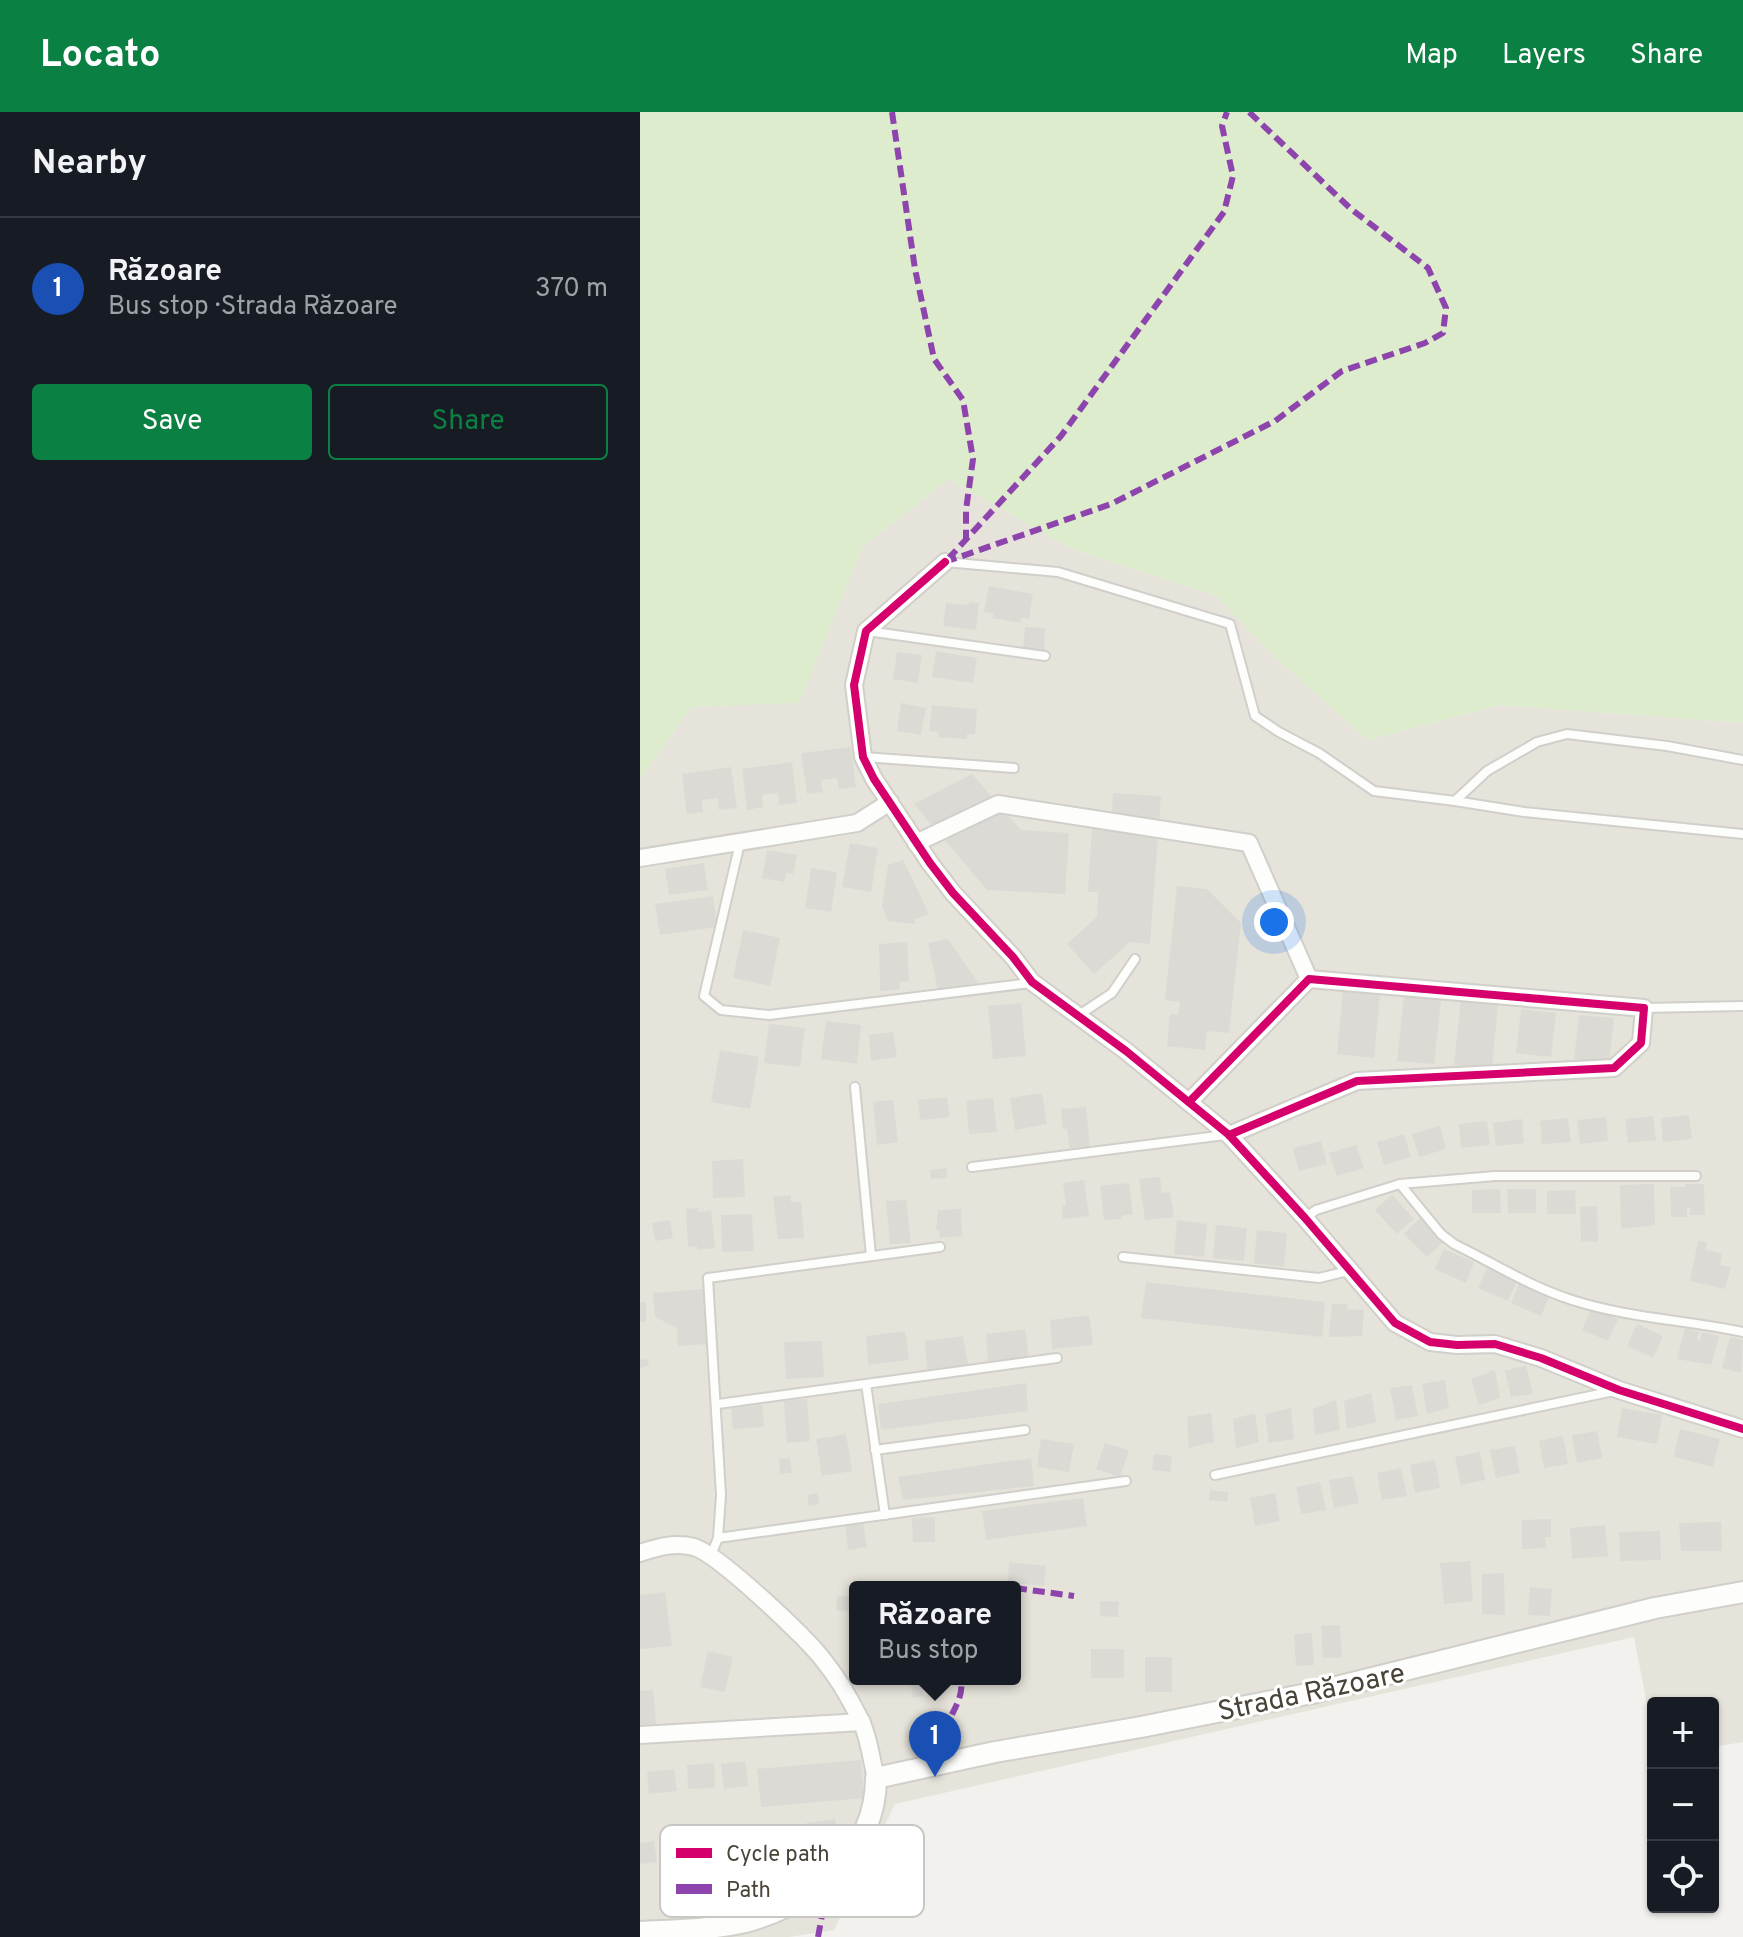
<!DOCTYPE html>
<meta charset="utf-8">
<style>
body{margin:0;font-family:Overpass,sans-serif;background:#242831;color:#f1f3f6}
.controls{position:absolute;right:24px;bottom:24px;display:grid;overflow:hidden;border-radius:8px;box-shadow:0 2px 6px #0004}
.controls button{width:72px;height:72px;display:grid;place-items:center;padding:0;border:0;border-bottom:2px solid #363941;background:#171b24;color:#f1f3f6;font:40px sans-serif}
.you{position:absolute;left:634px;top:810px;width:28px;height:28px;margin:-20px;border:6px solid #fff;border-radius:50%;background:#1a73e8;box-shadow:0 0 0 12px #1a73e833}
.badge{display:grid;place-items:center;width:52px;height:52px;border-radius:50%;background:#0b8043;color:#fff;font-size:26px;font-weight:700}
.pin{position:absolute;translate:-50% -66px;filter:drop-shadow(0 2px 4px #0008)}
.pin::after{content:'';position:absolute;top:42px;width:28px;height:24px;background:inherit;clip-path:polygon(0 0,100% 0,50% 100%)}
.popup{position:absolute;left:209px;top:1469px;width:172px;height:104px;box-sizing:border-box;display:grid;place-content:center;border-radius:8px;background:#171b24;filter:drop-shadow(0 2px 6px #0005);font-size:26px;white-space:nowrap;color:#9ea1a6}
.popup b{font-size:30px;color:#f1f3f6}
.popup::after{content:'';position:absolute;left:50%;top:100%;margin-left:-16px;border:16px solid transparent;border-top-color:#171b24}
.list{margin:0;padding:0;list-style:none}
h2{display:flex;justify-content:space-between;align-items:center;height:104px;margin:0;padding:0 32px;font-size:34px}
h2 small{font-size:26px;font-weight:400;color:#9ea1a6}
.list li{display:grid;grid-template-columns:52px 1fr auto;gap:24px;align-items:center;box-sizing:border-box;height:144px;padding:0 32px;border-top:2px solid #363941}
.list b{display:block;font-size:30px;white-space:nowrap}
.list p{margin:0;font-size:26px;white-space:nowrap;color:#9ea1a6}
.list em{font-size:26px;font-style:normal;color:#9ea1a6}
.actions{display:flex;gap:16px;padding:24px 32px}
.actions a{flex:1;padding:18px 0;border:2px solid #0b8043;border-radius:8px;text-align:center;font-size:28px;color:#0b8043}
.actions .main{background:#0b8043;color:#fff}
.icon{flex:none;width:44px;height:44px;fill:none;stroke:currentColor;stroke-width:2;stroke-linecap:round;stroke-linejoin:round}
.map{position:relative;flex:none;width:1103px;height:1825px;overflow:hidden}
header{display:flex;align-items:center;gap:48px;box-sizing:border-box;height:112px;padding:0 40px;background:#0b8043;color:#fff}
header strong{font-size:38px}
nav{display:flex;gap:44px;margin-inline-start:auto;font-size:28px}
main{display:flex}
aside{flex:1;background:#171b24}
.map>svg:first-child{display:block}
.residential{fill:#e6e3da;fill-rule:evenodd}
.green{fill:#ddeccd}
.building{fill:#dcdad5}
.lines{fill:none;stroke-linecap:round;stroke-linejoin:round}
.service-casing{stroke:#d0cfca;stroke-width:12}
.minor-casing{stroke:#d0cfca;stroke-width:20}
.tertiary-casing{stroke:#d0cfca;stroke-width:24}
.service{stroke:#fdfdfc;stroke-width:8}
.minor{stroke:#fdfdfc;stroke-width:16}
.tertiary{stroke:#fdfdfc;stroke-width:20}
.quiet{stroke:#8e44ad;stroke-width:6;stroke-dasharray:12 6;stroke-linecap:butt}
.cycleway-casing{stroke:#fff;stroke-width:13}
.cycleway{stroke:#d6006c;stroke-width:8}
.labels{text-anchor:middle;stroke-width:6;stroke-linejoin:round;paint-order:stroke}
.street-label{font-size:28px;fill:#494338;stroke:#fff}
.key{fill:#fff;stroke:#c8c7c3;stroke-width:2}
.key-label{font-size:22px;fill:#494338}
</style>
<header>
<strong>Locato</strong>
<nav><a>Map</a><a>Layers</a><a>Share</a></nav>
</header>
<main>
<aside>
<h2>Nearby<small></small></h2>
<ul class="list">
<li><span class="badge" style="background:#1a4fb4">1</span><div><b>Răzoare</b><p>Bus stop · Strada Răzoare</p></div><em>370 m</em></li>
</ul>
<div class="actions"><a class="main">Save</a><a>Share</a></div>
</aside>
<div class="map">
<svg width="1103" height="1825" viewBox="0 0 1103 1825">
<rect width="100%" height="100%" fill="#f2f1ed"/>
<!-- residential -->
<path class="residential" d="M309,367L434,438L575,483L637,547L728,628L860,593L1103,611V1630L1073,1635V1591H1013V1624L994,1525L255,1692L194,1818L149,1825H0V668L51,595L158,590L223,434ZM215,1475H375V1567H215Z"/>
<!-- green -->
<polygon class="green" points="0,0 1103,0 1103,611 860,593 728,628 637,547 575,483 434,438 309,367 223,434 159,591 51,595 0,668"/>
<!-- building -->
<g class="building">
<polygon points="349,474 393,482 389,507 381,506 381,511 352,506 354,502 344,500"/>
<polygon points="329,490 339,491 336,518 303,514 306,491 329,493"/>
<polygon points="385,515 405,516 404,540 383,539"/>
<polygon points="296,539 337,546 333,571 292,565"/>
<polygon points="257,540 282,543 278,571 253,567"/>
<polygon points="261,591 286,596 281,623 257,619"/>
<polygon points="292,593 337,597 335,622 327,622 327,627 298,625 299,620 289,619"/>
<polygon points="211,635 216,675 199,677 197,666 181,668 183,680 167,682 161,641"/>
<polygon points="152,650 157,691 139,693 138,681 122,683 123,695 107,698 102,657"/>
<polygon points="91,655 97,696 79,698 78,686 62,688 63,700 47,702 42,662"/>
<polygon points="332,662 381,718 429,721 425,782 347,778 274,692"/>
<polygon points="473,681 521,684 510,832 490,830 454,862 427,832 457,805 458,780 448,780 453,698 472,700"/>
<polygon points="210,731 238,736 231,780 202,775"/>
<polygon points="127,738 157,743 153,762 146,761 144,770 122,766"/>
<polygon points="263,748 289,802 274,808 276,812 248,809 242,794 248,753"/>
<polygon points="64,751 68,778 29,783 25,757"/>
<polygon points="171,756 197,760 191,800 165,796"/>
<polygon points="537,774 567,777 601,811 589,921 567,919 565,938 527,934 530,902 538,903 540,890 525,888"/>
<polygon points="73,784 77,815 20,823 15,792"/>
<polygon points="103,818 140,826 130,874 93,866"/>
<polygon points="308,827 338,871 298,879 288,831"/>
<polygon points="267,830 269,869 259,870 260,877 240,879 239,832"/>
<polygon points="703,878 740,882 734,946 697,942"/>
<polygon points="764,884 801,888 794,952 757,949"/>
<polygon points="821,888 858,892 852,957 814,953"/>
<polygon points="381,891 386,944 353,947 348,894"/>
<polygon points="881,897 916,901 911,945 876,941"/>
<polygon points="939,903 974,906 969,951 934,947"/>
<polygon points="186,909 221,913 217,952 181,947"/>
<polygon points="129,912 165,916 160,955 124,951"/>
<polygon points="253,920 257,945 231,949 229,923"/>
<polygon points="80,938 119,945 110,997 71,990"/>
<polygon points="402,981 407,1012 375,1018 370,986"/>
<polygon points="307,985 310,1005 280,1008 278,988"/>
<polygon points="353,986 357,1020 329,1022 326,989"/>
<polygon points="253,988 258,1030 237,1033 233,990"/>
<polygon points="446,995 450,1035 430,1036 427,1017 423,1017 421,997"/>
<polygon points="1049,1003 1052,1027 1023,1030 1021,1006"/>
<polygon points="1013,1004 1016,1028 988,1031 985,1007"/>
<polygon points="966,1005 968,1029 940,1032 937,1008"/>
<polygon points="928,1006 931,1030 902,1032 900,1009"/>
<polygon points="882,1007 884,1031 856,1034 853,1011"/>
<polygon points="847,1009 850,1033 821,1036 819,1012"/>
<polygon points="800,1014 806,1037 779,1045 772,1022"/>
<polygon points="764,1022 771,1045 744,1053 737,1030"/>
<polygon points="681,1029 687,1052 659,1059 653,1036"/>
<polygon points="716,1033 724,1056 697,1064 689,1041"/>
<polygon points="103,1047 105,1085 73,1086 72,1049"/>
<polygon points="306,1056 307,1066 291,1067 290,1058"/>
<polygon points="520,1065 522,1081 530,1080 534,1105 505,1108 499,1067"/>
<polygon points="444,1068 449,1104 423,1107 422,1093 426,1093 423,1071"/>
<polygon points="489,1071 493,1102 482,1104 482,1107 464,1108 460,1074"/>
<polygon points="1014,1072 1015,1113 981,1117 980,1073"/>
<polygon points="1045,1072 1064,1072 1065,1103 1050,1103 1050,1095 1047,1096 1047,1105 1031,1105 1030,1075 1045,1075"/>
<polygon points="860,1077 861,1101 832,1101 832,1078"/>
<polygon points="867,1077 896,1077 896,1101 868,1101"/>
<polygon points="935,1078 936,1102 907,1102 907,1079"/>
<polygon points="151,1083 151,1090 161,1090 164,1126 138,1127 133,1085"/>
<polygon points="752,1083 774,1107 757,1122 735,1098"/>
<polygon points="266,1088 271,1131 250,1132 246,1089"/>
<polygon points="957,1094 958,1130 941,1129 940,1095"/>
<polygon points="58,1096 58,1100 71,1098 75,1136 57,1138 57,1134 48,1135 46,1097"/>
<polygon points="321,1097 322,1124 300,1126 299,1118 296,1118 298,1098"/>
<polygon points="112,1102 114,1139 82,1140 81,1103"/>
<polygon points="780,1106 803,1130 787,1145 764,1122"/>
<polygon points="30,1108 33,1126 15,1129 12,1111"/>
<polygon points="537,1108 567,1112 564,1145 534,1142"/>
<polygon points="576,1113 607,1116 604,1149 573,1146"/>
<polygon points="617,1118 647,1121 644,1155 614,1151"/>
<polygon points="1058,1129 1067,1130 1065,1138 1082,1141 1080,1153 1091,1155 1085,1177 1050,1169"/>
<polygon points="804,1137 834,1150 826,1171 795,1157"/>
<polygon points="847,1156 877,1169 868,1189 838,1176"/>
<polygon points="506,1170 685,1190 682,1225 501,1206"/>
<polygon points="880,1170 910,1183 901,1204 871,1191"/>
<polygon points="63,1177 67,1232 38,1234 37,1216 15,1205 13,1181"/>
<rect x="0" y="1190" width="6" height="20"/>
<polygon points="692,1192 708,1192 707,1197 724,1198 722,1224 689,1225"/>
<polygon points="952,1196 978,1207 968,1229 942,1218"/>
<polygon points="449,1203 453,1233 412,1237 410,1208"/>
<polygon points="997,1212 1023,1224 1013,1246 987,1234"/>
<polygon points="1045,1216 1059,1220 1057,1228 1060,1229 1062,1220 1079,1224 1071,1253 1037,1247"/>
<polygon points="385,1217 389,1246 348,1251 346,1222"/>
<polygon points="265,1219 269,1248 228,1253 226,1224"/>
<polygon points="323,1224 328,1253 287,1258 285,1229"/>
<polygon points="1090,1225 1103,1228 1101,1261 1082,1256"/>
<polygon points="182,1229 184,1265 146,1267 144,1230"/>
<polygon points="8,1247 9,1254 0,1256 0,1248"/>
<polygon points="886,1253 893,1282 871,1285 865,1259"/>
<polygon points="855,1258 860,1286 839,1293 831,1267"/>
<polygon points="805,1268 809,1296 787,1302 782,1272"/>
<polygon points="386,1271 388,1299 241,1318 238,1292"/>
<polygon points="772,1273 778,1304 756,1308 750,1276"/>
<polygon points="731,1281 736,1310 707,1317 704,1289"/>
<polygon points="167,1287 170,1329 147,1331 144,1289"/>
<polygon points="696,1288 700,1318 675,1323 673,1297"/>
<polygon points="122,1293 124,1315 93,1317 91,1296"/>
<polygon points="651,1296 654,1327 629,1331 625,1302"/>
<polygon points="982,1296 1022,1303 1017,1332 977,1325"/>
<polygon points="571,1301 574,1330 549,1336 547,1305"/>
<polygon points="615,1301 619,1330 596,1336 593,1307"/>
<polygon points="1040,1317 1080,1327 1073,1355 1034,1345"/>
<polygon points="957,1319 962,1346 937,1351 932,1323"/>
<polygon points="206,1322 212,1359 182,1364 176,1327"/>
<polygon points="923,1324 928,1352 904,1356 899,1329"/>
<polygon points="401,1327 434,1332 429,1360 397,1355"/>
<polygon points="465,1331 489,1338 480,1365 456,1357"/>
<polygon points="875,1334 880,1361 856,1366 850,1338"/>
<polygon points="840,1340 845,1368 821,1373 815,1345"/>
<polygon points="514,1342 532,1344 530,1360 512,1358"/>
<polygon points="150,1346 152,1361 140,1362 139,1347"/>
<polygon points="391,1346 394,1374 263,1388 258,1365"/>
<polygon points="795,1348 800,1376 775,1381 770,1353"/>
<polygon points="761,1356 767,1384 742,1388 737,1361"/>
<polygon points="713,1364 719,1391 694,1396 689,1368"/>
<polygon points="680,1370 686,1398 661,1402 656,1375"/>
<polygon points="570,1378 588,1380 587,1390 569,1388"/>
<polygon points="177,1381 180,1391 169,1394 167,1383"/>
<polygon points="635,1381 640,1409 615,1414 610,1386"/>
<polygon points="443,1386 447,1414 346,1428 342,1399"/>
<polygon points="295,1405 295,1430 273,1430 272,1406"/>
<polygon points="911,1407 911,1425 905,1425 906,1436 882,1437 882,1408"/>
<polygon points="223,1410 227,1435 208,1438 205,1413"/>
<polygon points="1081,1410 1082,1439 1041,1439 1039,1411"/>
<polygon points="965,1413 968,1444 932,1447 930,1416"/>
<polygon points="1020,1419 1021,1448 980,1449 979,1420"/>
<polygon points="830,1449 833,1489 804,1492 800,1451"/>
<polygon points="369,1450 406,1454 404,1474 368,1470"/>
<polygon points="864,1461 865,1503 842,1502 842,1462"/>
<polygon points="890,1475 912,1477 910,1504 888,1503"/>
<polygon points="25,1480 32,1534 0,1537 0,1483"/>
<polygon points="197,1484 210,1485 209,1499 196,1498"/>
<polygon points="460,1489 479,1490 478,1505 460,1504"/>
<polygon points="700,1513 702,1545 683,1546 681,1514"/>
<polygon points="672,1521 674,1553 656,1554 654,1522"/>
<rect x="451" y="1537" width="33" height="29"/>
<polygon points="68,1539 93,1545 85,1580 60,1575"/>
<rect x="505" y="1545" width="27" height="35"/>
<polygon points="282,1572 284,1584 273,1586 271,1573"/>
<polygon points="13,1578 16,1612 0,1613 0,1579"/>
<polygon points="221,1648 224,1686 121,1695 117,1657"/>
<polygon points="105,1649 108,1674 84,1677 81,1652"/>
<polygon points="74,1651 75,1676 48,1677 47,1653"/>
<polygon points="34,1657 37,1679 9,1682 7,1660"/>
<polygon points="195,1707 198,1726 169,1731 166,1711"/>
<polygon points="154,1712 156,1731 126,1733 124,1715"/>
<polygon points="103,1716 106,1737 77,1741 74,1721"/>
<polygon points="59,1723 63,1742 34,1747 31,1728"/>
<polygon points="14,1729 17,1750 0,1752 0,1731"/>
<polygon points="164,1753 166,1772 144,1775 142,1757"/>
<polygon points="93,1762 96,1782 74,1786 71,1765"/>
</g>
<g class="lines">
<!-- service casing -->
<g class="service-casing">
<g id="service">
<polyline points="305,450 418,460 590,512 615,604 639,620 679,641 734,679 815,689 847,659 897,630 927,622 1027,634 1103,648"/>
<polyline points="227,519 405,544"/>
<polyline points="224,645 374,656"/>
<polyline points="815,689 884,700 1103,722"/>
<polyline points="100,731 64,884 81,898 129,903 391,871"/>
<polyline points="1004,896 1103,894"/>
<polyline points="439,903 472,881 495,847"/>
<polyline points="215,975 231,1144"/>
<polyline points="332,1055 585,1023"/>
<path d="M760,1072L801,1122L814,1132C853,1151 891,1175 932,1188C988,1206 1046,1208 1103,1220"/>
<polyline points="665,1106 676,1098 760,1072 855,1064 1056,1064"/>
<polyline points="483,1145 679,1166 708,1159"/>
<polyline points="226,1272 245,1403"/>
<polyline points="78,1292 417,1246"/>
<polyline points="235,1338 385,1318"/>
<polyline points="575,1363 974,1279"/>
<polyline points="78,1426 486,1369"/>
<polyline points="71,1443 78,1426 81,1383 68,1166 300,1135"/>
</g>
</g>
<!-- minor casing -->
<g class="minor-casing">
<g id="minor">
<polyline points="305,450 226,519 214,573 223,645 234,667 290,751 313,781 373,845 392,870 486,939 589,1023 665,1106 755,1211 790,1230 817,1233 855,1232 901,1246 979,1278 1103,1317"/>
<polyline points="276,731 358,692 609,731 669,867"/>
<polyline points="0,746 217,711 250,690"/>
<polyline points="549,990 669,867 1004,896 1001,931 974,956 717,969 589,1023"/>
<path d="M0,1441C18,1435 35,1430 54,1435C78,1442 167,1526 184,1549C198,1566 210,1587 220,1607C229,1624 231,1647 236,1666"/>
<polyline points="0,1623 222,1610"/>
</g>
</g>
<!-- tertiary casing -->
<g class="tertiary-casing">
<path id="tertiary" d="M0,1820C35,1818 70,1818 105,1810C172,1792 236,1741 236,1666L355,1640L501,1615L672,1581L1015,1496L1103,1480"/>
</g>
<!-- service -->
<use href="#service" class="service"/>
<!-- minor -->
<use href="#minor" class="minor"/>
<!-- tertiary -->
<use href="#tertiary" class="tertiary"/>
<!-- quiet -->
<g class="quiet">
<polyline points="252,0 275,157 294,247 323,288 333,347 326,398 326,429"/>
<polyline points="308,447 421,324 584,100 593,64 582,14 587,0"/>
<polyline points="305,450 471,392 635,309 702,259 785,231 803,221 806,196 788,156 711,97 609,0"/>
<polyline points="375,1476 434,1484"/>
<path d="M296,1654C299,1641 302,1628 306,1616C312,1599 324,1586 321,1567"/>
<polyline points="178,1825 183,1798 194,1764"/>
</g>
<!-- cycleway casing -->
<g class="cycleway-casing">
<g id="cycleway">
<polyline points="305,450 226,519 214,573 223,645 234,667 290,751 313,781 373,845 392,870 486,939 589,1023 665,1106 755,1211 790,1230 817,1233 855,1232 901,1246 979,1278 1103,1317"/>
<polyline points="549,990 669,867 1004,896 1001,931 974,956 717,969 589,1023"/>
</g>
</g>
<!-- cycleway -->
<use href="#cycleway" class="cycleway"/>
</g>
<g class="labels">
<!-- street labels -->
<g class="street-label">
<text transform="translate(671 1579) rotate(-12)" y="10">Strada Răzoare</text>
</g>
</g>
<!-- legend -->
<rect x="20" y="1713" width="264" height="92" rx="12" class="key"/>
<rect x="36" y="1736" width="36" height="10" fill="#d6006c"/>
<rect x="36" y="1772" width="36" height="10" fill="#8e44ad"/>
<g class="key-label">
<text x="86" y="1749">Cycle path</text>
<text x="86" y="1785">Path</text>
</g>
</svg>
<div class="controls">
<button>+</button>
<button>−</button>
<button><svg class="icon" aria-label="locate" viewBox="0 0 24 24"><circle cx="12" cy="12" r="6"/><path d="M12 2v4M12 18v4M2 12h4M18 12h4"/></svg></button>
</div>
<div class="you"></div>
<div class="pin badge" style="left:295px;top:1665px;background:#1a4fb4">1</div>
<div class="popup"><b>Răzoare</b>Bus stop</div>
</div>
</main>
